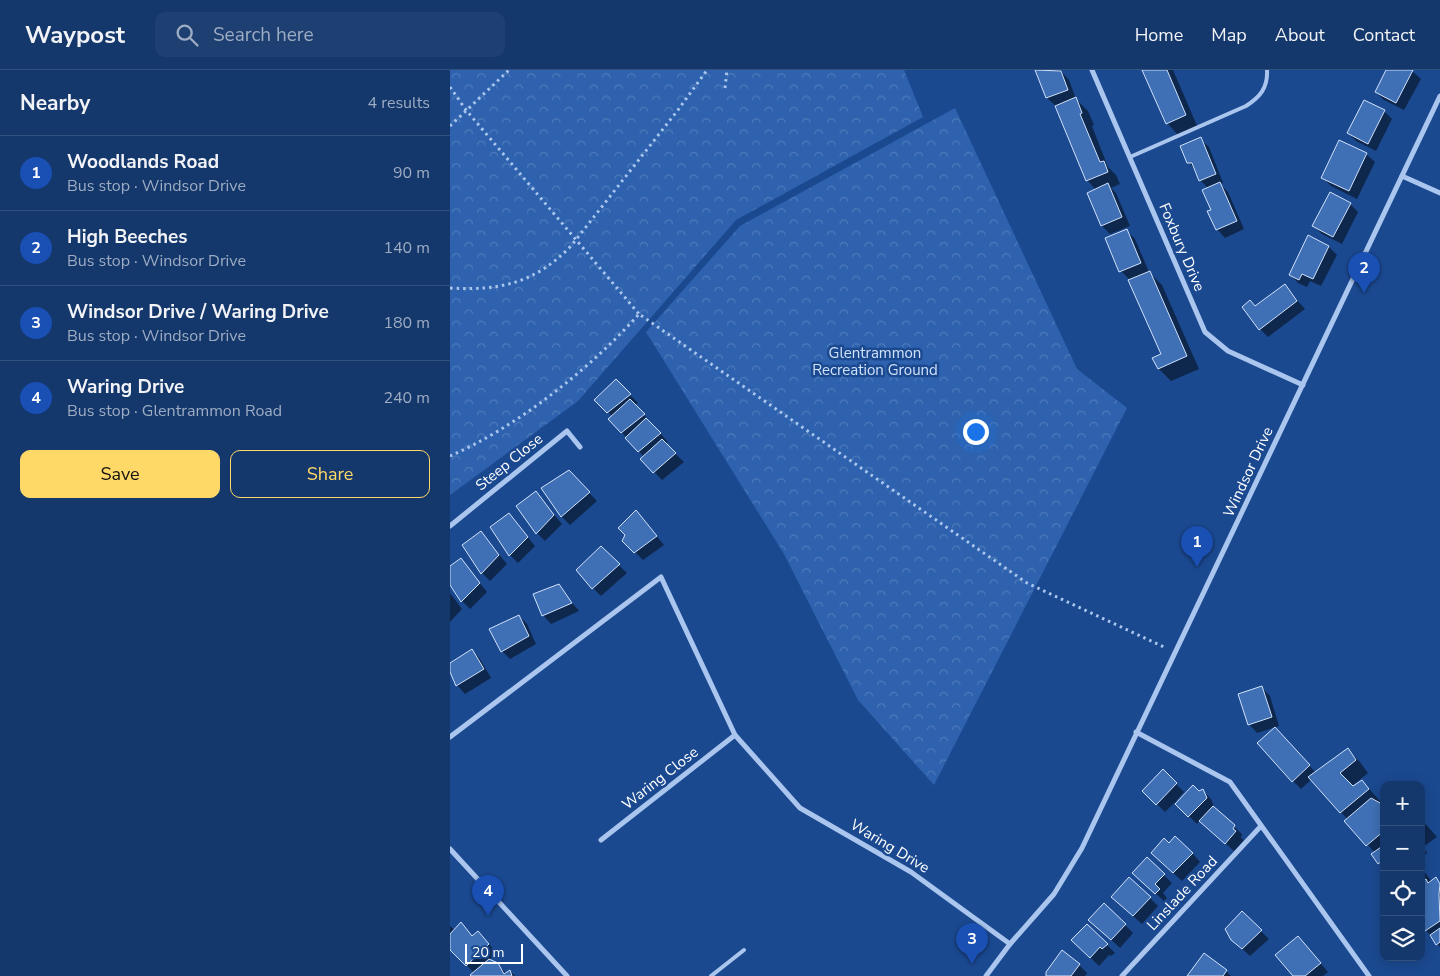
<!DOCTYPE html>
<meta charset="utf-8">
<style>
body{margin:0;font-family:"Nunito Sans",sans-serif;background:#1d3f72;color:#f1f3f6}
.controls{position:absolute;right:15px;bottom:15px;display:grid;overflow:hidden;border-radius:10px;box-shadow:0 2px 12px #0003}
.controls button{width:45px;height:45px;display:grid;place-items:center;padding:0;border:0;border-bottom:1px solid #33517f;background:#14376c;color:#f1f3f6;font:25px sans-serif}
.scale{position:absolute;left:15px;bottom:12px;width:58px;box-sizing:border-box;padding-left:5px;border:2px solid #fff;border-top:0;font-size:14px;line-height:18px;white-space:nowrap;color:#fff;-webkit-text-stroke:4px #1b4990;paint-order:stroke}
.you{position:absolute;left:525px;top:361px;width:18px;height:18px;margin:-12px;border:4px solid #fff;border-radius:50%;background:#1a73e8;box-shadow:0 0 0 8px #1a73e833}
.badge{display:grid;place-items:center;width:32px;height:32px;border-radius:50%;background:#ffd967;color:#fff;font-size:16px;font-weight:700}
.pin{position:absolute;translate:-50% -41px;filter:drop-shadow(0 1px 2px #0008)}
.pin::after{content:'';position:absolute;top:26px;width:18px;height:15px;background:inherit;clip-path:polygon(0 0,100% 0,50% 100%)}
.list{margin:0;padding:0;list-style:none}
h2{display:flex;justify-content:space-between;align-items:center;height:65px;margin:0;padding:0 20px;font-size:21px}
h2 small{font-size:16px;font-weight:400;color:#9dacc2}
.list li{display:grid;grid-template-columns:32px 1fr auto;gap:15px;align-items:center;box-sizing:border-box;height:75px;padding:0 20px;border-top:1px solid #33517f}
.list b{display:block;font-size:19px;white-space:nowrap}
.list p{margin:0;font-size:16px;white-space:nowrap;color:#9dacc2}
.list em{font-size:16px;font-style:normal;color:#9dacc2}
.actions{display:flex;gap:10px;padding:15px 20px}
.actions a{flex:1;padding:11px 0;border:1px solid #ffd967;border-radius:10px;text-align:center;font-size:18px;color:#ffd967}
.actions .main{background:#ffd967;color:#111}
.icon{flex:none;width:28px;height:28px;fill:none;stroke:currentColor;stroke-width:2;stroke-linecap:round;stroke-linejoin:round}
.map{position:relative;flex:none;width:990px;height:906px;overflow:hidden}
header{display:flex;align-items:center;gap:30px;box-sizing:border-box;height:70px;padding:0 25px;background:#14376c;border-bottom:1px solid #33517f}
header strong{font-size:24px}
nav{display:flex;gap:28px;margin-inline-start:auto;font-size:18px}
.search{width:350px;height:45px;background:#1d3f72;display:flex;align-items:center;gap:12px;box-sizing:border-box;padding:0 18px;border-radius:10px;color:#9dacc2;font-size:19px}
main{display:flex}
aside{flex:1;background:#14376c}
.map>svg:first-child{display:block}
.park{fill:url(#park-crowns)}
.shadow{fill:#0007}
.building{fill:#3f70b6;stroke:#d0e1fa}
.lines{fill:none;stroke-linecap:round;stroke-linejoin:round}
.path{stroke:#aac6ee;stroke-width:3;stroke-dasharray:2.5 4;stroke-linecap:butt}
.lane{stroke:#aac6ee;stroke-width:4}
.street{stroke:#aac6ee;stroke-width:5}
.labels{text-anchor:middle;stroke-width:5;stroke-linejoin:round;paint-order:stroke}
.street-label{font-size:15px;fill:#fff;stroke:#1b4990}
.park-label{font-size:15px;fill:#d0e1fa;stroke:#1b4990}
</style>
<header>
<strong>Waypost</strong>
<div class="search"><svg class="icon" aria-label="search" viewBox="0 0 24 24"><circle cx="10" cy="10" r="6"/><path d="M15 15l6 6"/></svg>Search here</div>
<nav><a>Home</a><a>Map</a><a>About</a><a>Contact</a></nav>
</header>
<main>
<aside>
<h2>Nearby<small>4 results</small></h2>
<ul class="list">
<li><span class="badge" style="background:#1a4fb4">1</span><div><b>Woodlands Road</b><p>Bus stop · Windsor Drive</p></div><em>90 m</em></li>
<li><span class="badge" style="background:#1a4fb4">2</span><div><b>High Beeches</b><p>Bus stop · Windsor Drive</p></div><em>140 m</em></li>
<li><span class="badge" style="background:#1a4fb4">3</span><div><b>Windsor Drive / Waring Drive</b><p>Bus stop · Windsor Drive</p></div><em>180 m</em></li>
<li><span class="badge" style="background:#1a4fb4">4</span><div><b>Waring Drive</b><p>Bus stop · Glentrammon Road</p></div><em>240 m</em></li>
</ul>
<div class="actions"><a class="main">Save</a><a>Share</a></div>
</aside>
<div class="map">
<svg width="990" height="906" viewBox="0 0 990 906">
<defs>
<pattern id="park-crowns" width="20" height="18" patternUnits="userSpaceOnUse" patternTransform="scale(1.25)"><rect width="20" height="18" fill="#2e62ae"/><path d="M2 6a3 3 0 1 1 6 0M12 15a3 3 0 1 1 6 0" fill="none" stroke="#4d7aba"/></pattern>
</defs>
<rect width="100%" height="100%" fill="#1b4990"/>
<!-- park -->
<g class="park">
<polygon points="0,0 454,0 473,47 286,150 128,331 0,425"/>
<polygon points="505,38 627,299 677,338 484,715 408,630 334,484 196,262 290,156"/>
</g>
<!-- shadow -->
<g class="shadow">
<polygon points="587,0 610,0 619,10 626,29 638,41 644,55 642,56 658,97 666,105 670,114 661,118 666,123 680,156 660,164 652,156 639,123 646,120 637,110 606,36 597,28"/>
<polygon points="694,0 723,0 748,58 729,66 717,53"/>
<polygon points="938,0 961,0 971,9 954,40 934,30 926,22"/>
<polygon points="934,41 942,49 926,81 906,71 898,63"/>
<polygon points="750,69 759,77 773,113 770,114 778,122 794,159 775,168 767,159 758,118 750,110 746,100 738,92"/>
<polygon points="916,84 925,92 907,129 881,116 873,108"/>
<polygon points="900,134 908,142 892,174 872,164 864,156"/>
<polygon points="676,160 685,169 699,202 712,215 749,299 721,311 709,299 712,284 679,209 671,201"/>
<polygon points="879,177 887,185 871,216 860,211 857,217 848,213 840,204"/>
<polygon points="834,216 855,239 818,267 810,259 806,237"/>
<polygon points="166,311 188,333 185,335 218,372 215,374 234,392 212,410 192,389 194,387 160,349 163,347 146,330"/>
<polygon points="119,402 147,431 120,455 112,447 93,419"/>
<polygon points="86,423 112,454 95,471 87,463 68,436"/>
<polygon points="186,442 214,475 193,490 173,470"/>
<polygon points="59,444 85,476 68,493 60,485 41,457"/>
<polygon points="31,463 57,494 40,511 32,503 13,476"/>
<polygon points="151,478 177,503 151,526 143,518"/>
<polygon points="11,490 37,522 20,539 12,531 0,513 0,498"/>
<polygon points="108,516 129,541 101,554 93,545"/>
<polygon points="0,523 12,539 0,552"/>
<polygon points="69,546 77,554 86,574 60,589 52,581 41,560"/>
<polygon points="22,580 30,589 41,608 15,624 7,615 0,599 0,595"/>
<polygon points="812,618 820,626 829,656 807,663 799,654"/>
<polygon points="833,667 866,703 898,680 910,692 918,703 902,716 903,718 912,711 931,732 929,734 934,734 934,798 929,793 925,783 896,751 898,750 862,709 851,719 843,711"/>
<polygon points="713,701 734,722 726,731 727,732 753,721 761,729 764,737 763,738 792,764 791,768 794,770 784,781 750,750 747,754 725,732 715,742 694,721"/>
<polygon points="971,749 987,767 973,777 977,783 971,787"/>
<polygon points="719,774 742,783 750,792 732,811 702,783"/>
<polygon points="697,789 722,813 713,823 717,828 714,831 692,811"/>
<polygon points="971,797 982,812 986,809 990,813 990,877 971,854 971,848 974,846 971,842"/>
<polygon points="700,828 708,836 692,854 671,835"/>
<polygon points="792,843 819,869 800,886 782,869"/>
<polygon points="637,855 665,883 661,886 659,885 649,896 623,870"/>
<polygon points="675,855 683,863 670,878 648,858"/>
<polygon points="0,856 5,860 19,862 23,867 28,862 47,883 39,890 47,894 57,904 60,901 65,906 22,906 24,903 0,878"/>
<polygon points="856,876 878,902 873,906 845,906"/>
<polygon points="754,885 776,901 781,906 738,906"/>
<polygon points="629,895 637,903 635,906 598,906"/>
</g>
<!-- building -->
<g class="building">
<polygon points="585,0 611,1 618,20 596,28"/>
<polygon points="692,0 717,0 736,45 716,54"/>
<polygon points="936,0 963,0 946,33 925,22"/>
<polygon points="626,27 632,43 630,44 650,92 654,91 658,102 636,111 605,36"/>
<polygon points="914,30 935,40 918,74 897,63"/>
<polygon points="751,67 766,104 749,111 742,93 737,93 730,76"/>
<polygon points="889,70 917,83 899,121 871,108"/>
<polygon points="770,112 787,151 766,160 757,141 761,140 752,120"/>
<polygon points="658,113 672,147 651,156 637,123"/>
<polygon points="880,122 901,133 883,167 862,156"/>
<polygon points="677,159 691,193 669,202 655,168"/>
<polygon points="858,165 879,176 863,209 852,204 849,210 839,205"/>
<polygon points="700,201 737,286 708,299 702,288 711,284 678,210"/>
<polygon points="835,214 847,231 809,260 792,237 800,230 805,236"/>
<polygon points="166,309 181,324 157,343 144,330"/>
<polygon points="180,329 195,344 171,363 158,349"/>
<polygon points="196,348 211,363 188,382 175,368"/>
<polygon points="212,369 226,383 203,403 190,389"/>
<polygon points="119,400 140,422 111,447 91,418"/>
<polygon points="86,421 104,445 86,464 66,436"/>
<polygon points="186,440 207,466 184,483 172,471 175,465 168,458"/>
<polygon points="59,443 78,467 59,486 40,457"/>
<polygon points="31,461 49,485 31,504 12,475"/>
<polygon points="151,476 170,494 142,519 126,500"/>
<polygon points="11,488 30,513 11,532 0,515 0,496"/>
<polygon points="109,514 122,533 92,546 83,524"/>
<polygon points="69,545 79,566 51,582 39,559"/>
<polygon points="22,579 34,599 6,616 0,602 0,593"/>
<polygon points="812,616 822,647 798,655 788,624"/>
<polygon points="825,657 860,695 842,712 807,673"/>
<polygon points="898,678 906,690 890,703 903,716 912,710 919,719 890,743 858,707"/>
<polygon points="713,699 727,713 706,735 692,721"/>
<polygon points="743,715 749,721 753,719 757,728 738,747 725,734"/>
<polygon points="921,728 932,734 934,733 934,761 916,776 894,751"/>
<polygon points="763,736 785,755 783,759 786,761 775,774 749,751"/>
<polygon points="725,766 743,783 723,803 701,783 714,768 719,773"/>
<polygon points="934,775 934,793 932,791 928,794 921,784"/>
<polygon points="697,787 715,804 705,814 710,819 705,824 682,803"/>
<polygon points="679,807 701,827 683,846 661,827"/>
<polygon points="986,807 990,814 989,824 990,851 975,861 971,856 973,846 971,844 971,812 976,809 978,813"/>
<polygon points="654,833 676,854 661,870 638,850"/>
<polygon points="792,841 812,860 792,879 781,870 775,859"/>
<polygon points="11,852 22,866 28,861 39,874 16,896 0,880 0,864"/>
<polygon points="637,854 658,874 652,879 650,877 640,888 621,870"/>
<polygon points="990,858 990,872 986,875 980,865"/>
<polygon points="848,866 871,893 855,906 843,906 825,885"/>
<polygon points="612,880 630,894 621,906 596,906 596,902"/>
<polygon points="754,883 777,900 773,906 737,906"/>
<polygon points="39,889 48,893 54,904 60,900 62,906 21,906 20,905"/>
</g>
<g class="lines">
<!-- path -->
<g class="path">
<polyline points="0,17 16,40 189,244"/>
<polyline points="275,18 277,0"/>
<polyline points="0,56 59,0"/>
<path d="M0,218C50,221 85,213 121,176L228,40L257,0"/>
<path d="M0,386C67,357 141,298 189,244L577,513L714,577"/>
</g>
<!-- lane -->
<g class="lane">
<path d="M680,87L796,36C810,27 818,18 817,0"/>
<polyline points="261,906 294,880"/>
</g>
<!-- street -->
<g class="street">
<polyline points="642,0 755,262 778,281 853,315"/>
<polyline points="952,106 990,123"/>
<polyline points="0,456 117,361 130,377"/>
<polyline points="686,662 780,712 919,906"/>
<polyline points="0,667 211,507 285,665 350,738 461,802 560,874"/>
<polyline points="151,770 285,665"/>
<polyline points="0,779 117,906"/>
<polyline points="536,906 560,874 604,824 632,778 990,26"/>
<polyline points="672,906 811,756"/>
</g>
</g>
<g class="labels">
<!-- street labels -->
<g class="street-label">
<text transform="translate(732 177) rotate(67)" y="5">Foxbury Drive</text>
<text transform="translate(59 392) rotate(-39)" y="5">Steep Close</text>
<text transform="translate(798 402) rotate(-65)" y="5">Windsor Drive</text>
<text transform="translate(210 708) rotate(-38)" y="5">Waring Close</text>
<text transform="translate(440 776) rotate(31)" y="5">Waring Drive</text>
<text transform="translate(732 823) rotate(-47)" y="5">Linslade Road</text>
</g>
<!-- park labels -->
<g class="park-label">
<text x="425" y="288">Glentrammon<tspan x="425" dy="17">Recreation Ground</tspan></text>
</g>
</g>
</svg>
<div class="controls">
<button>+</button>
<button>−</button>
<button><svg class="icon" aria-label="locate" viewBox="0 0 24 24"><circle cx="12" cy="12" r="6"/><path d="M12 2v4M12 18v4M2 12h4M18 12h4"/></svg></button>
<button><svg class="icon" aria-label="layers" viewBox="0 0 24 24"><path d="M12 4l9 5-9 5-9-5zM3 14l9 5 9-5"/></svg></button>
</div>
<div class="scale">20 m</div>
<div class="you"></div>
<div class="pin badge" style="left:747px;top:497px;background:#1a4fb4">1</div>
<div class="pin badge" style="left:914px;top:223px;background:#1a4fb4">2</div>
<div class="pin badge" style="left:522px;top:894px;background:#1a4fb4">3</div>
<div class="pin badge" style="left:38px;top:846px;background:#1a4fb4">4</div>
</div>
</main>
